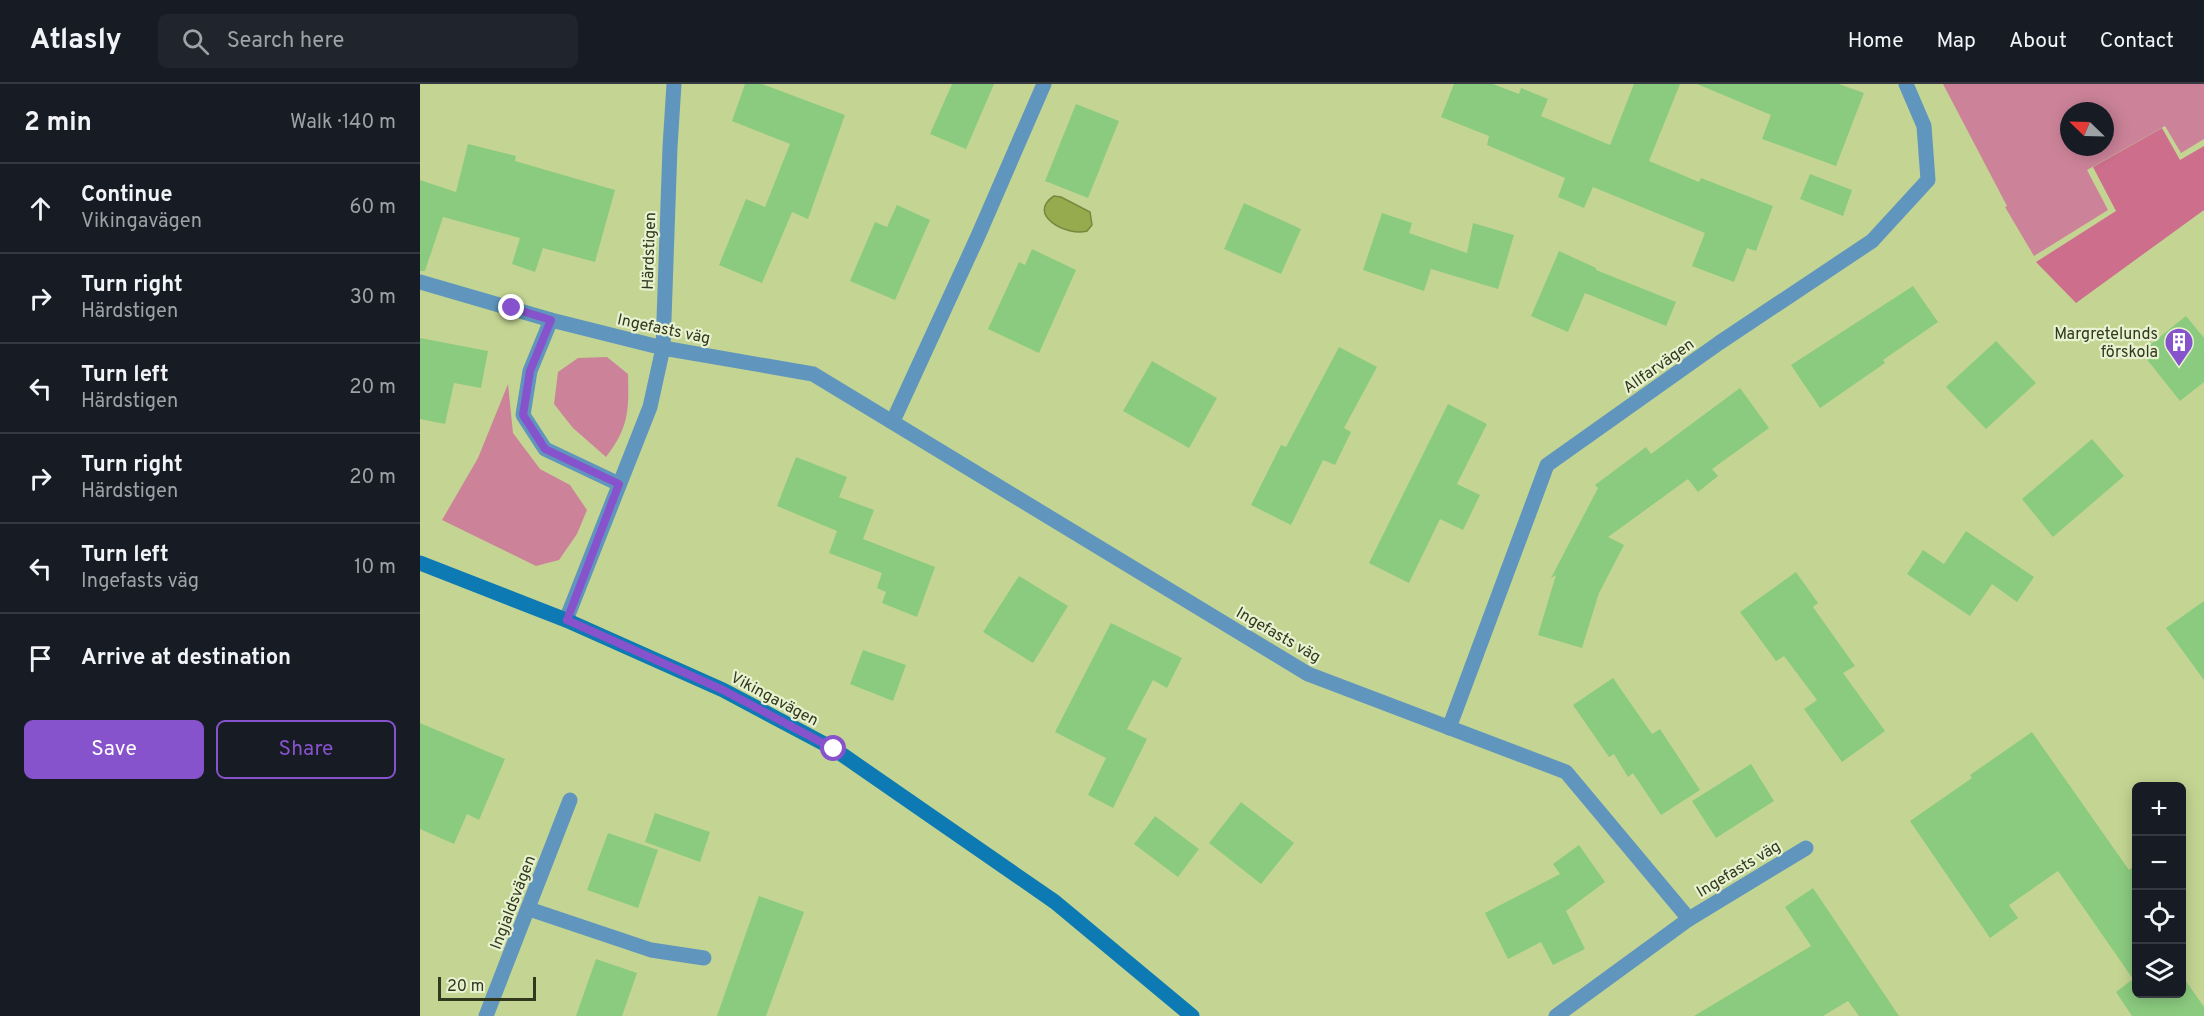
<!DOCTYPE html>
<meta charset="utf-8">
<style>
body{margin:0;font-family:Overpass,sans-serif;background:#20242c;color:#f1f3f6}
.controls{position:absolute;right:18px;bottom:18px;display:grid;overflow:hidden;border-radius:9px;box-shadow:0 3px 15px #0003}
.controls button{width:54px;height:54px;display:grid;place-items:center;padding:0;border:0;border-bottom:2px solid #363941;background:#171b24;color:#f1f3f6;font:30px sans-serif}
.compass{position:absolute;left:1640px;top:18px;width:54px;height:54px;border-radius:50%;background:#171b24;box-shadow:0 3px 15px #0003;rotate:293deg}
.scale{position:absolute;left:18px;bottom:15px;width:98px;box-sizing:border-box;padding-left:6px;border:3px solid #31381d;border-top:0;font-size:16px;line-height:21px;white-space:nowrap;color:#31381d;-webkit-text-stroke:4px #e8f2d1;paint-order:stroke}
.stop{position:absolute;width:18px;height:18px;margin:-14px;border:4px solid #8753cc;border-radius:50%;background:#fff}
.stop.end{background:#8753cc;border-color:#fff;box-shadow:0 2px 6px #0008}
.list{margin:0;padding:0;list-style:none}
h2{display:flex;justify-content:space-between;align-items:center;height:78px;margin:0;padding:0 24px;font-size:26px}
h2 small{font-size:20px;font-weight:400;color:#9ea1a6}
.list li{display:grid;grid-template-columns:39px 1fr auto;gap:18px;align-items:center;box-sizing:border-box;height:90px;padding:0 24px;border-top:2px solid #363941}
.list b{display:block;font-size:22px;white-space:nowrap}
.list p{margin:0;font-size:20px;white-space:nowrap;color:#9ea1a6}
.list em{font-size:20px;font-style:normal;color:#9ea1a6}
.actions{display:flex;gap:12px;padding:18px 24px}
.actions a{flex:1;padding:14px 0;border:2px solid #8753cc;border-radius:9px;text-align:center;font-size:21px;color:#8753cc}
.actions .main{background:#8753cc;color:#fff}
.icon{flex:none;width:33px;height:33px;fill:none;stroke:currentColor;stroke-width:2;stroke-linecap:round;stroke-linejoin:round}
.map{position:relative;flex:none;width:1784px;height:932px;overflow:hidden}
header{display:flex;align-items:center;gap:36px;box-sizing:border-box;height:84px;padding:0 30px;background:#171b24;border-bottom:2px solid #363941}
header strong{font-size:28px}
nav{display:flex;gap:33px;margin-inline-start:auto;font-size:21px}
.search{width:420px;height:54px;background:#20242c;display:flex;align-items:center;gap:15px;box-sizing:border-box;padding:0 21px;border-radius:9px;color:#9ea1a6;font-size:22px}
main{display:flex}
aside{flex:1;background:#171b24}
.map>svg:first-child{display:block}
.green{fill:#cc8399;fill-rule:evenodd}
.forest{fill:#cd6e8d}
.water{fill:#95ab4d;stroke:#77883f;stroke-width:1.5}
.building{fill:#8bcb7f}
.lines{fill:none;stroke-linecap:round;stroke-linejoin:round}
.minor{stroke:#6096bd;stroke-width:15}
.secondary{stroke:#0d7ab3;stroke-width:15}
.route{stroke:#8753cc;stroke-width:8}
.labels{text-anchor:middle;stroke-width:4.5;stroke-linejoin:round;paint-order:stroke}
.street-label{font-size:16px;fill:#31381d;stroke:#e8f2d1}
.poi-label{font-size:16px;fill:#31381d;stroke:#e8f2d1;text-anchor:end}
</style>
<header>
<strong>Atlasly</strong>
<div class="search"><svg class="icon" aria-label="search" viewBox="0 0 24 24"><circle cx="10" cy="10" r="6"/><path d="M15 15l6 6"/></svg>Search here</div>
<nav><a>Home</a><a>Map</a><a>About</a><a>Contact</a></nav>
</header>
<main>
<aside>
<h2>2 min<small>Walk · 140 m</small></h2>
<ul class="list">
<li><svg class="icon" aria-label="ahead" viewBox="0 0 24 24"><path d="M12 20V5M6 11l6-6 6 6"/></svg><div><b>Continue</b><p>Vikingavägen</p></div><em>60 m</em></li>
<li><svg class="icon" aria-label="right" viewBox="0 0 24 24"><path d="M7 20v-9h11M14 6l5 5-5 5"/></svg><div><b>Turn right</b><p>Härdstigen</p></div><em>30 m</em></li>
<li><svg class="icon" aria-label="left" viewBox="0 0 24 24"><path d="M17 20v-9H6M10 6l-5 5 5 5"/></svg><div><b>Turn left</b><p>Härdstigen</p></div><em>20 m</em></li>
<li><svg class="icon" aria-label="right" viewBox="0 0 24 24"><path d="M7 20v-9h11M14 6l5 5-5 5"/></svg><div><b>Turn right</b><p>Härdstigen</p></div><em>20 m</em></li>
<li><svg class="icon" aria-label="left" viewBox="0 0 24 24"><path d="M17 20v-9H6M10 6l-5 5 5 5"/></svg><div><b>Turn left</b><p>Ingefasts väg</p></div><em>10 m</em></li>
<li><svg class="icon" aria-label="arrive" viewBox="0 0 24 24"><path d="M6 21V4h12l-3 4 3 4H6"/></svg><div><b>Arrive at destination</b></div></li>
</ul>
<div class="actions"><a class="main">Save</a><a>Share</a></div>
</aside>
<div class="map">
<svg width="1784" height="932" viewBox="0 0 1784 932">
<rect width="100%" height="100%" fill="#c4d593"/>
<!-- green -->
<g class="green">
<path d="M1523,0H1784V55L1761,69L1745,42L1667,86L1688,126L1614,172L1585,123L1587,122ZM1649,27H1685V63H1649Z"/>
<path d="M187,273L208,290C209,326 209,343 186,373L153,344L134,320L138,288L158,274Z"/>
<polygon points="88,300 93,349 120,385 150,401 167,426 157,450 139,476 116,482 22,436 58,374"/>
</g>
<!-- forest -->
<polygon class="forest" points="1742,44 1760,76 1784,62 1784,126 1656,219 1616,178 1696,127 1673,83"/>
<!-- water -->
<path class="water" d="M634,112L641,113L670,128L672,141L667,147C648,153 605,131 634,112Z"/>
<!-- building -->
<g class="building">
<polygon points="325,0 342,0 425,31 388,135 372,128 342,199 299,181 326,115 345,123 370,60 312,37"/>
<polygon points="532,0 574,0 546,65 510,50"/>
<polygon points="1034,0 1073,0 1099,10 1101,4 1128,15 1121,32 1190,61 1214,0 1260,0 1229,77 1279,98 1281,94 1353,122 1336,167 1327,164 1314,198 1272,182 1285,149 1173,103 1164,124 1138,113 1145,94 1067,61 1069,52 1021,33"/>
<polygon points="1277,0 1419,0 1444,9 1416,82 1342,55 1351,31"/>
<polygon points="656,20 699,37 668,114 625,97"/>
<polygon points="48,60 96,72 95,77 195,106 175,178 123,164 115,188 92,180 100,154 23,133 5,187 0,187 0,96 36,108"/>
<polygon points="1390,90 1432,106 1423,132 1380,115"/>
<polygon points="824,119 881,145 861,190 804,165"/>
<polygon points="477,121 510,136 475,216 430,197 455,138 467,143"/>
<polygon points="962,129 992,139 989,149 1047,169 1053,139 1094,151 1078,205 1011,185 1004,207 943,186"/>
<polygon points="612,165 656,186 619,269 568,245 599,178 605,181"/>
<polygon points="1139,167 1176,184 1176,186 1256,218 1246,242 1165,209 1148,248 1111,232"/>
<polygon points="1493,202 1518,238 1463,276 1465,279 1400,324 1371,281"/>
<polygon points="1766,232 1784,254 1784,298 1760,317 1721,268"/>
<polygon points="0,254 68,267 61,304 34,299 25,340 0,335"/>
<polygon points="1576,257 1616,299 1566,345 1526,303"/>
<polygon points="919,263 957,283 924,344 931,348 915,381 903,376 871,441 831,421 861,361 866,363"/>
<polygon points="732,277 797,314 769,364 703,327"/>
<polygon points="1320,304 1349,344 1292,385 1298,392 1278,408 1268,395 1188,453 1204,461 1179,509 1162,564 1118,551 1136,491 1131,494 1178,404 1175,401 1226,363 1231,370"/>
<polygon points="1028,320 1067,340 1037,400 1060,411 1043,446 1020,435 989,499 949,479"/>
<polygon points="1672,355 1704,392 1633,453 1602,415"/>
<polygon points="376,373 427,393 419,413 454,426 443,455 515,483 497,533 462,519 466,508 457,504 462,489 409,469 417,447 357,422"/>
<polygon points="1546,447 1614,493 1597,518 1572,500 1550,532 1487,490 1503,466 1524,480"/>
<polygon points="1376,488 1398,519 1393,523 1435,582 1423,589 1465,647 1422,678 1384,625 1397,616 1364,572 1356,577 1320,528"/>
<polygon points="599,492 648,522 613,579 563,548"/>
<polygon points="1784,517 1784,596 1746,544"/>
<polygon points="691,539 762,574 747,604 733,596 707,645 727,655 693,724 668,711 686,674 635,648"/>
<polygon points="443,566 486,581 473,617 430,600"/>
<polygon points="1193,594 1232,650 1240,645 1280,706 1241,731 1213,689 1208,693 1194,670 1189,673 1153,621"/>
<polygon points="0,639 85,675 59,736 47,730 34,760 0,745"/>
<polygon points="1612,648 1709,786 1716,781 1716,909 1761,909 1761,890 1784,923 1784,932 1712,932 1696,908 1713,895 1638,787 1589,821 1598,834 1570,854 1490,737 1552,694 1550,691"/>
<polygon points="1331,680 1354,717 1296,754 1272,717"/>
<polygon points="821,718 874,759 841,800 789,759"/>
<polygon points="235,729 290,748 280,778 225,758"/>
<polygon points="735,732 779,765 758,793 714,760"/>
<polygon points="188,749 238,766 218,824 167,806"/>
<polygon points="1159,761 1185,798 1146,827 1165,865 1133,881 1121,858 1088,875 1065,829 1140,790 1133,780"/>
<polygon points="1393,804 1479,932 1439,932 1428,917 1403,932 1274,932 1391,862 1365,823"/>
<polygon points="339,812 384,828 346,932 297,932"/>
<polygon points="176,875 217,889 202,932 156,932"/>
</g>
<g class="lines">
<!-- minor -->
<g class="minor">
<polyline points="0,198 131,236 243,264 393,290 888,590 1146,688 1269,835"/>
<polyline points="131,236 110,287 103,331 125,365 199,400"/>
<polyline points="473,337 558,152 624,0"/>
<polyline points="146,536 230,323 243,264 250,63 254,0"/>
<polyline points="1029,644 1127,381 1299,259 1452,157 1508,96 1504,42 1486,0"/>
<polyline points="109,825 231,866 284,874"/>
<polyline points="66,932 150,716"/>
<polyline points="1136,932 1269,835 1386,764"/>
</g>
<!-- secondary -->
<polyline class="secondary" points="0,479 146,536 303,606 414,665 635,818 772,932"/>
</g>
<g class="lines">
<!-- route -->
<polyline class="route" points="92,224 131,236 110,287 103,331 125,365 199,400 147,536 303,606 414,665"/>
</g>
<!-- icons -->
<defs>
<g id="building-pin" transform="scale(1.5)"><path d="M0 17L-7.5 6A9.5 9.5 0 1 1 7.5 6Z" fill="#8753cc" stroke="#e8f2d1"/><path d="M-4-6H4V6H1V3H-1V6H-4ZM-2.5-4.3h1.7v1.8h-1.7ZM.8-4.3h1.7v1.8H.8ZM-2.5-1h1.7V.8h-1.7ZM.8-1h1.7V.8H.8Z" fill="#fff"/></g>
</defs>
<g fill-rule="evenodd">
<use href="#building-pin" x="1759" y="258"/>
</g>
<g class="labels">
<!-- street labels -->
<g class="street-label">
<text transform="translate(228 167) rotate(-88)" y="6">Härdstigen</text>
<text transform="translate(244 244) rotate(12)" y="6">Ingefasts väg</text>
<text transform="translate(1238 281) rotate(-35)" y="6">Allfarvägen</text>
<text transform="translate(859 550) rotate(30)" y="6">Ingefasts väg</text>
<text transform="translate(355 614) rotate(28)" y="6">Vikingavägen</text>
<text transform="translate(1318 784) rotate(-31)" y="6">Ingefasts väg</text>
<text transform="translate(92 818) rotate(-69)" y="6">Ingjaldsvägen</text>
</g>
<!-- poi labels -->
<g class="poi-label">
<text x="1738" y="255">Margretelunds<tspan x="1738" dy="18">förskola</tspan></text>
</g>
</g>
</svg>
<div class="controls">
<button>+</button>
<button>−</button>
<button><svg class="icon" aria-label="locate" viewBox="0 0 24 24"><circle cx="12" cy="12" r="6"/><path d="M12 2v4M12 18v4M2 12h4M18 12h4"/></svg></button>
<button><svg class="icon" aria-label="layers" viewBox="0 0 24 24"><path d="M12 4l9 5-9 5-9-5zM3 14l9 5 9-5"/></svg></button>
</div>
<svg class="compass" viewBox="-18 -18 36 36"><path d="M0-13l5 13h-10z" fill="#e53935"/><path d="M0 13l5-13h-10z" fill="#9ea1a6"/></svg>
<div class="scale">20 m</div>
<div class="stop" style="left:414px;top:665px"></div>
<div class="stop end" style="left:92px;top:224px"></div>
</div>
</main>
